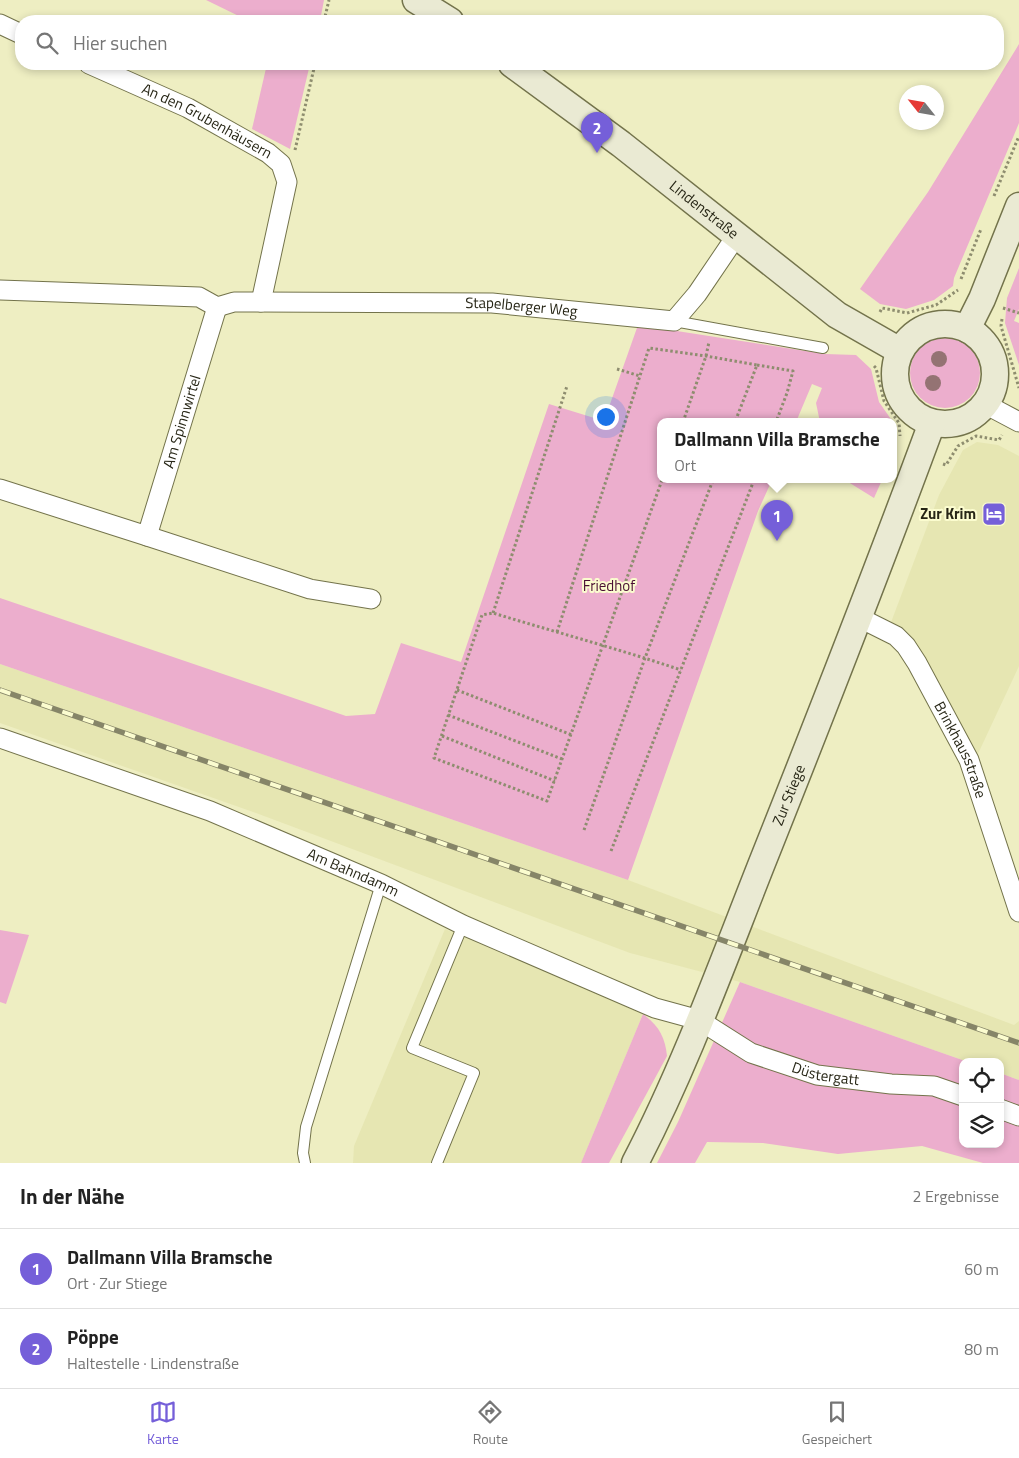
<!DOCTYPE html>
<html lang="de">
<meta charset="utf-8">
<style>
body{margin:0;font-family:"Titillium Web",sans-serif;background:#f2f2f2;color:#222}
.controls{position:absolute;right:15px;bottom:15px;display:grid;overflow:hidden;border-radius:10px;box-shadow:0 2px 8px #0003}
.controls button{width:45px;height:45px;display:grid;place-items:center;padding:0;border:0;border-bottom:1px solid #e0e0e0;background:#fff;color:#222;font:25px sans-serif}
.compass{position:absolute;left:899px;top:85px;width:45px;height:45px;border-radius:50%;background:#fff;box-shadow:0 2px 8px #0003;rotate:301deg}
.you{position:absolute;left:605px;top:416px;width:18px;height:18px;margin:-12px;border:4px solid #fff;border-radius:50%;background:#1a73e8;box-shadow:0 0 0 8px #1a73e833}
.badge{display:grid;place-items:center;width:32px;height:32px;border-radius:50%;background:#755fd9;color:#fff;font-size:16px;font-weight:700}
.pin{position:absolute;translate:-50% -41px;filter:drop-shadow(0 1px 2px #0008)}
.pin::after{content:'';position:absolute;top:26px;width:18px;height:15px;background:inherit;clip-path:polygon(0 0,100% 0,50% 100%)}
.popup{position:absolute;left:657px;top:418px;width:240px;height:65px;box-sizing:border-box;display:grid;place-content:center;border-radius:10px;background:#fff;filter:drop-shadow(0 1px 4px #0005);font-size:16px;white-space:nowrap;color:#767676}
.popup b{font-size:19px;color:#222}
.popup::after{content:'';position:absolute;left:50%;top:100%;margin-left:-10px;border:10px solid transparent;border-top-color:#fff}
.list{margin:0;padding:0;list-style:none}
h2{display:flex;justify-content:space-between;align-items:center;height:65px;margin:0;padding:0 20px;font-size:21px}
h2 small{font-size:16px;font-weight:400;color:#767676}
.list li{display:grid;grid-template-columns:32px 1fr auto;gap:15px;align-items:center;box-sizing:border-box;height:80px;padding:0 20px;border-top:1px solid #e0e0e0}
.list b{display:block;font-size:19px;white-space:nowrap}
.list p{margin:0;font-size:16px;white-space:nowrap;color:#767676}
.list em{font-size:16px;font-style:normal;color:#767676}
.icon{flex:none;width:28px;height:28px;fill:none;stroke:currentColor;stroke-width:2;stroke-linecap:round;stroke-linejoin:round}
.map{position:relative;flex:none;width:1019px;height:1163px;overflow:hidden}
.search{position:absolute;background:#fff;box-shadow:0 2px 8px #0003;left:15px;right:15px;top:15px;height:55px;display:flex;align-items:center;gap:12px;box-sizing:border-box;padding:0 18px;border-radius:20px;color:#767676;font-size:19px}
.sheet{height:225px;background:#fff}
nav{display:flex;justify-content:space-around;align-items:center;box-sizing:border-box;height:70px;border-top:1px solid #e0e0e0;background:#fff;font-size:14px;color:#767676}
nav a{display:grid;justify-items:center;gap:2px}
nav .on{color:#755fd9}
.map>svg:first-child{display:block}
.built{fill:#e6e6b2}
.green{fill:#ecaecd}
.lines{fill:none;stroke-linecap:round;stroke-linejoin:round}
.lane-casing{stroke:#73734b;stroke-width:12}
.street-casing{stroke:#73734b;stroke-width:21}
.secondary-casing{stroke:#73734b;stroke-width:29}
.path{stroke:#8e8d6f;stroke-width:3;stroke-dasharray:2.5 2.5;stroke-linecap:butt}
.lane{stroke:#fff;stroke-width:10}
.street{stroke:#fff;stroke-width:19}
.secondary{stroke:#eaead3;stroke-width:26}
.rail-casing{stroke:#868568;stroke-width:5.5}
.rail{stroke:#fbfccf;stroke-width:4;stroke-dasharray:11;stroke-linecap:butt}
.tree{fill:#947373}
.labels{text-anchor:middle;stroke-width:4;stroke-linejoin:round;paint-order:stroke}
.street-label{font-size:15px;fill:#272616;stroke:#fbfccf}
.poi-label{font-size:15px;font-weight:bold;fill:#272616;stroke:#fbfccf;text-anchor:end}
.park-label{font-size:15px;fill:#4a0f33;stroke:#fbfccf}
</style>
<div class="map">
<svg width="1019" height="1163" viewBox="0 0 1019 1163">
<rect width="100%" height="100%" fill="#eeeec2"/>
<!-- built -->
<g class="built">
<polygon points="977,442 998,445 1019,456 1019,666 976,758 890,625 939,495 963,450"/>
<polygon points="0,664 628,880 1014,1025 1019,1021 1019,1080 1000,1073 1000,1062 968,1062 740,982 630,953 256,813 0,723"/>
<polygon points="445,929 643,1014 581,1163 353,1163 354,1146"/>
</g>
<!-- green -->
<g class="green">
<polygon points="206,0 324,0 320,21 249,21"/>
<polygon points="1019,44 1019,123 954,278 953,286 934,300 906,309 880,304 860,289 928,192"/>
<polygon points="267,64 310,64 290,149 252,129"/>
<polygon points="1019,268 1019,309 1014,321 1019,323 1019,365 1005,323 1007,298"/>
<polygon points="638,325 825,354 856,355 871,369 879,402 895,425 895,446 893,451 893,422 820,422 816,403 822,388 812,384 796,422 661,422 661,480 772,480 758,511 628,880 0,664 0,598 346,716 375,714 401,643 461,662 549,404 604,421"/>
<circle cx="945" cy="373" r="35"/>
<polygon points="845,480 882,480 874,498"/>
<polygon points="0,930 29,935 6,1004 0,1002"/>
<polygon points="740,982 968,1062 963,1062 963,1144 1000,1144 1000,1073 1019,1080 1019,1163 983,1163 922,1146 838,1154 763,1143 707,1142 695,1163 657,1163 678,1122"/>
<path d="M643,1014C659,1026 665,1037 667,1056L609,1163H581Z"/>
</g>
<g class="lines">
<!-- lane casing -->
<g class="lane-casing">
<g id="lane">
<polyline points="674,321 823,348"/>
<polyline points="305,1163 303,1153 306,1127 381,884"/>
<polyline points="437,1163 474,1073 412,1048 463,925"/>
</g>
</g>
<!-- street casing -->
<g class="street-casing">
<g id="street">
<polyline points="0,24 21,34"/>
<path id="s1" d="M89,64L188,108L268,153L281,164L287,182L261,302"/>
<path id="s2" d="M0,290L199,297L217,307L234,302L492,303L674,321L697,294L737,235"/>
<polyline points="985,404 1019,422"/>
<path id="s3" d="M0,489L147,536L217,307"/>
<polyline points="147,536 310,589 371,599"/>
<path id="s4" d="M860,618L896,636L906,646L917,663L969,760L1019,912"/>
<path id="s5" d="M0,738L210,811L381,884L463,925L655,1008L699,1020L751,1053L817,1075L891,1084L934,1086L963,1096"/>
<polyline points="1000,1109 1019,1116"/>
</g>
</g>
<!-- secondary casing -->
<g class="secondary-casing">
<g id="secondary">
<polyline points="416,0 450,21"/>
<path id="s6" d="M512,64L621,144L837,315L900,351"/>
<circle cx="945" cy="374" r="50"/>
<polyline points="967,329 982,299 1019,206"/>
<path id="s7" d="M635,1163C684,1069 721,967 760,868C819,720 877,572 932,423"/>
</g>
</g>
<!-- path -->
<g class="path">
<polyline points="324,21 329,0"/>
<polyline points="295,150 315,64"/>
<polyline points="994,196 1019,136"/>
<polyline points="961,279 981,229"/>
<polyline points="1003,308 1019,313"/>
<polyline points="880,312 882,308 907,313 936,305 958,290"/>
<polyline points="1002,319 1001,326 1019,388"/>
<polyline points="757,365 793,371 787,393 776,422"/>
<polyline points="874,366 876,368 884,401 899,423 900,436"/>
<polyline points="617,369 640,376"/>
<polyline points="683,422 706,356 709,342"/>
<polyline points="943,464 946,465 958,446 976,436 999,440 1002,435"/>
<path d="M662,480L547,801L434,758L482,615L493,613C555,632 619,649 681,670"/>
<polyline points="493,613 567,386"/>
<polyline points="557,632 649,348 706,356 757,365 735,422"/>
<polyline points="457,690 572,735"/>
<polyline points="448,715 562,759"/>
<polyline points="442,736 555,781"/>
<polyline points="584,830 645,658 713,480"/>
<polyline points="611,851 754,480"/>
</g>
<!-- lane -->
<use href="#lane" class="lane"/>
<!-- street -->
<use href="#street" class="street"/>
<!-- secondary -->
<use href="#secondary" class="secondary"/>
<!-- rail casing -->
<g class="rail-casing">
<polyline id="rail" points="0,690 1019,1043"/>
</g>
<!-- rail -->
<use href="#rail" class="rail"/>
</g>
<!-- trees -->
<g class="tree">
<circle cx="939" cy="359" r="8"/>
<circle cx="933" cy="383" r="8"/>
</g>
<!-- icons -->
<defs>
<g id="hotel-square" transform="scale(1.25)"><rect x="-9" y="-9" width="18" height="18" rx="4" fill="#755fd9" stroke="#fbfccf"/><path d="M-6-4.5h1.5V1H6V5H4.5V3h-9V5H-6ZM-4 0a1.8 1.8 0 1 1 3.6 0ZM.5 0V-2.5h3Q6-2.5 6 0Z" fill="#fff"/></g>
</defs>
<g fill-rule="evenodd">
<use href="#hotel-square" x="994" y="514"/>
</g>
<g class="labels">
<!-- street labels -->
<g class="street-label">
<text dy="5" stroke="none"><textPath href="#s1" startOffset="131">An den Grubenhäusern</textPath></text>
<text dy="5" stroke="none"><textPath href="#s6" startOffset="241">Lindenstraße</textPath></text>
<text dy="5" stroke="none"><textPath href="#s2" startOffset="525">Stapelberger Weg</textPath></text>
<text dy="5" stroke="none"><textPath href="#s3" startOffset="274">Am Spinnwirtel</textPath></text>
<text dy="5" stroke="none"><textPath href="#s4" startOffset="172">Brinkhausstraße</textPath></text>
<text dy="5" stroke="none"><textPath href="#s7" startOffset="399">Zur Stiege</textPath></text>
<text dy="5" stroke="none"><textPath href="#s5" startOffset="378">Am Bahndamm</textPath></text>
<text dy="5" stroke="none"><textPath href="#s5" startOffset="894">Düstergatt</textPath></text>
</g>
<!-- poi labels -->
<g class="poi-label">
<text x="976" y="519">Zur Krim</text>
</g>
<!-- park labels -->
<g class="park-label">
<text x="609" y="591">Friedhof</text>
</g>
</g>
</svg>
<div class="controls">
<button><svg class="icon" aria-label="locate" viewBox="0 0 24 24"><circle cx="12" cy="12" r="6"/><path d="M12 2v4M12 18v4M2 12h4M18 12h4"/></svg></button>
<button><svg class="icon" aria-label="layers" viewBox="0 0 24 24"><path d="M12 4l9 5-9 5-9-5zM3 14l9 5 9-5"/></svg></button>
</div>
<svg class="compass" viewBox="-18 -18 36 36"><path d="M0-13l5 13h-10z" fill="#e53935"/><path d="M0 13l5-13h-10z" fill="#767676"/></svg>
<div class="you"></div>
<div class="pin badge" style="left:777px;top:541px">1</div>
<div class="popup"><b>Dallmann Villa Bramsche</b>Ort</div>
<div class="pin badge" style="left:597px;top:153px">2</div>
<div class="search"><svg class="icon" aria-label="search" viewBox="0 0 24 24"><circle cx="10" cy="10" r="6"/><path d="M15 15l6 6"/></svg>Hier suchen</div>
</div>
<section class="sheet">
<h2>In der Nähe<small>2 Ergebnisse</small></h2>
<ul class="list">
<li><span class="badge">1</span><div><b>Dallmann Villa Bramsche</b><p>Ort · Zur Stiege</p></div><em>60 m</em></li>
<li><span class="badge">2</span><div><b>Pöppe</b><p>Haltestelle · Lindenstraße</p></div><em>80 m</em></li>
</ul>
</section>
<nav>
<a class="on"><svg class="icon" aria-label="map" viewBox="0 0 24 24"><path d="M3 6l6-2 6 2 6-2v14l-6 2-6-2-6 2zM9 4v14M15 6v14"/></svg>Karte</a>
<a><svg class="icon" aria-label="directions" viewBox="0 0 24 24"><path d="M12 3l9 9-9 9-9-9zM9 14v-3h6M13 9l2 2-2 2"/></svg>Route</a>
<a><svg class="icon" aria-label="saved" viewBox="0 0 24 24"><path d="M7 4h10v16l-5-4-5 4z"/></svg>Gespeichert</a>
</nav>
